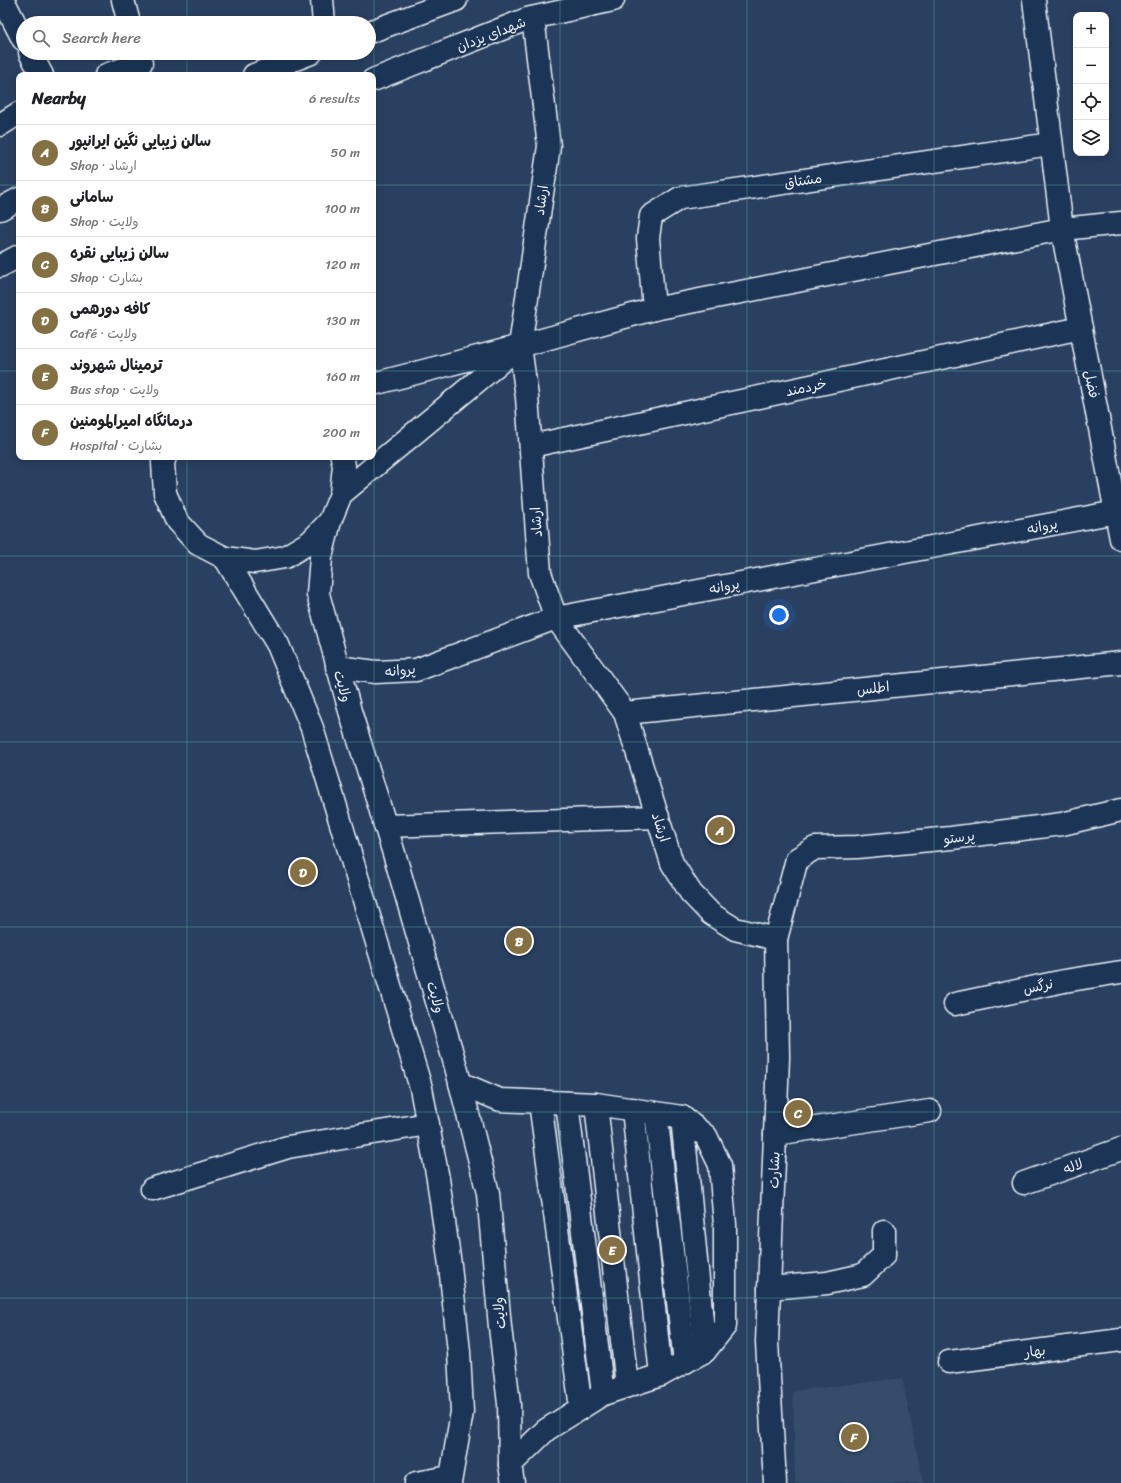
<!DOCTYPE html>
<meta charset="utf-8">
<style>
body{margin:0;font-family:Sriracha,"Playpen Sans Arabic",sans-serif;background:#f2f2f2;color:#202124}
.controls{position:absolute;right:12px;top:12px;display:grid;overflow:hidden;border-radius:8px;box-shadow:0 2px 10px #0003}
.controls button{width:36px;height:36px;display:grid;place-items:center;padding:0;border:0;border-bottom:1px solid #e0e0e0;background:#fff;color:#202124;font:20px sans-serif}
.you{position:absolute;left:779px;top:615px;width:14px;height:14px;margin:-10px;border:3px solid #fff;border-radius:50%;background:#1a73e8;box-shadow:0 0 0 6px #1a73e833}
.badge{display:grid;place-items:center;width:26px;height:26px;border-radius:50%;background:#847042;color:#fff;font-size:13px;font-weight:700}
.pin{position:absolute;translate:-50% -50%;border:2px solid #fff;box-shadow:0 1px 4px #0006}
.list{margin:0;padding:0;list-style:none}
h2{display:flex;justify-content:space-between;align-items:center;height:52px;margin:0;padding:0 16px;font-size:17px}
h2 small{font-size:13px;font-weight:400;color:#757577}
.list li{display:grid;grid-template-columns:26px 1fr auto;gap:12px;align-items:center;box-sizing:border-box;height:56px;padding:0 16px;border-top:1px solid #e0e0e0}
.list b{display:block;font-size:15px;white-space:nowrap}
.list p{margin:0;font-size:13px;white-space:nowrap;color:#757577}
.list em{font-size:13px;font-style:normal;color:#757577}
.icon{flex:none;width:22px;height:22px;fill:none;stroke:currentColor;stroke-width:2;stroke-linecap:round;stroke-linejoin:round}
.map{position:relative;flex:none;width:1121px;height:1483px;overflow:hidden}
.search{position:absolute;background:#fff;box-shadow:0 2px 10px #0003;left:16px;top:16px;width:360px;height:44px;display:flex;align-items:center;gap:10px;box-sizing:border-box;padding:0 14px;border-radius:22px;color:#757577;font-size:15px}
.panel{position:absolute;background:#fff;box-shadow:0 2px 10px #0003;left:16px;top:72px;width:360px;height:388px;border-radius:8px}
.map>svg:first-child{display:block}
.built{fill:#364d6b}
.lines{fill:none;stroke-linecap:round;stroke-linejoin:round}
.minor-casing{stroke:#e8f1f8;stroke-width:25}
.major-casing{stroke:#e8f1f8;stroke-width:25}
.minor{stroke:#1d3557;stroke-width:22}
.major{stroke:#1d3557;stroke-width:22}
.grid{fill:none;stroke:#509b97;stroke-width:1;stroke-opacity:0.55}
.labels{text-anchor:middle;stroke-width:3.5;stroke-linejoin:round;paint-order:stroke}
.street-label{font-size:14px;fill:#e8f1f8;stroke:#1d3557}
</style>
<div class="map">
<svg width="1121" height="1483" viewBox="0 0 1121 1483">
<rect width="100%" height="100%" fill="#294061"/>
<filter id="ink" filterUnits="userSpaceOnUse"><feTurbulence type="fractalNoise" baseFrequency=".025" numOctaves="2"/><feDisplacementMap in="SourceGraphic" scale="8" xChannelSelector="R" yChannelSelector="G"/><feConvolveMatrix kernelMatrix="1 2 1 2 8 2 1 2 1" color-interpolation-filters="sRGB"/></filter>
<g filter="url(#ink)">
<!-- built -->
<polygon class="built" points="902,1378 923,1483 795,1483 793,1391"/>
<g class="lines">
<!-- minor casing -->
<g class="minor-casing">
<g id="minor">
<polyline points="3,0 23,39"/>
<polyline points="123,0 129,23"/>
<polyline points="322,0 324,23"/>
<polyline points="1034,0 1062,229 1121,539"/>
<polyline points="533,18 549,146 520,346 527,397 540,573 556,618 625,713 672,863 691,893 711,914 735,929 776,939"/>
<polyline points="30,53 42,75"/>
<polyline points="106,75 141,63"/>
<polyline points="0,125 19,113"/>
<polyline points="654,309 648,238 651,216 680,198 1051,144"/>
<polyline points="373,384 520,346 654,309 1062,229 1121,223"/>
<polyline points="531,446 1081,328"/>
<polyline points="165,457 163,463 165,493 177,521 198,544 225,558 255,562 285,557 310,542 330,521 341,494 344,466 342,457"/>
<polyline points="341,494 516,349"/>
<polyline points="330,521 321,557 318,594 350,711 396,860 456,1067 488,1193 500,1327 509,1404 510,1465 513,1483"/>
<polyline points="225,558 278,645 312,728 421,1088 438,1179 450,1265 459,1352 462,1412 450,1483"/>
<polyline points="337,667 376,672 416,670 556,618 1116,512"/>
<polyline points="625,713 1121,663"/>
<polyline points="385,826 658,817"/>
<polyline points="955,1004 1064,981 1121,972"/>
<polyline points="460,1083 500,1100 596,1104 682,1117 706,1136 720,1165 725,1225 725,1326 705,1351 661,1375 603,1394 546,1430 510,1465"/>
<polyline points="540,1102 581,1408"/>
<polyline points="567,1103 603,1394"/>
<polyline points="596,1104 627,1386"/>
<polyline points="633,1109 661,1375"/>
<polyline points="656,1113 685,1362"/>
<polyline points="682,1117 705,1351"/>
<polyline points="775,1134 930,1111"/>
<polyline points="1024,1183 1121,1149"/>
<polyline points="152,1189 288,1147 428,1124"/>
<polyline points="769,1288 827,1283 863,1275 884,1255 884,1231"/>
<polyline points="949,1362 1121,1340"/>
<polyline points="416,1483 450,1477"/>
<polyline points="775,1483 767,1342 778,1057 776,939 797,859 815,848 857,847 951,838 1062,824 1121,810"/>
</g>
</g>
<!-- major casing -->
<g class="major-casing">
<g id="major">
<polyline points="369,32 456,0"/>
<polyline points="254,75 311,53"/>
<polyline points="373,80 527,19 613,0"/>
<polyline points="0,209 19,199"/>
<polyline points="0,266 19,256"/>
</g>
</g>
<!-- minor -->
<use href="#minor" class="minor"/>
<!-- major -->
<use href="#major" class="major"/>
</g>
</g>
<!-- grid -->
<path class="grid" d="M187,0V23M374,0V1483M560,0V1483M747,0V1483M934,0V1483M187,53V75M0,185H19M373,185H1121M0,371H19M373,371H1121M187,457V1483M0,556H1121M0,742H1121M0,927H1121M0,1112H1121M0,1298H1121"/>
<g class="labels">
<!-- street labels -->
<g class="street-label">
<text transform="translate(491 34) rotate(-21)" y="5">شهدای یزدان</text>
<text transform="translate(803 180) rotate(-8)" y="5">مشتاق</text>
<text transform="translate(541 200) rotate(-82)" y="5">ارشاد</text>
<text transform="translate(1092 384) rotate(79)" y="5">فضل</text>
<text transform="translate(806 387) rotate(-12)" y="5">خردمند</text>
<text transform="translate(536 522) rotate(-94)" y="5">ارشاد</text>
<text transform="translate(1042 526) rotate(-11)" y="5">پروانه</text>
<text transform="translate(724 586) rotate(-11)" y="5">پروانه</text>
<text transform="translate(400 670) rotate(-6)" y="5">پروانه</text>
<text transform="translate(343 686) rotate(74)" y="5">ولایت</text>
<text transform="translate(873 688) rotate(-6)" y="5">اطلس</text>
<text transform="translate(661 827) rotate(72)" y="5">ارشاد</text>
<text transform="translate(959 837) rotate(-7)" y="5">پرستو</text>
<text transform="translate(1038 986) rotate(-12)" y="5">نرگس</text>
<text transform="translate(436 997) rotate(74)" y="5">ولایت</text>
<text transform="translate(1073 1166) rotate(-19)" y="5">لاله</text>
<text transform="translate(774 1170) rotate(-88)" y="5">بشارت</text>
<text transform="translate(499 1313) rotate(-95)" y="5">ولایت</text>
<text transform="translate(1035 1351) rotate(-7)" y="5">بهار</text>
</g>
</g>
</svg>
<div class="controls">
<button>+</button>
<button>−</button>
<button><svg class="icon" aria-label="locate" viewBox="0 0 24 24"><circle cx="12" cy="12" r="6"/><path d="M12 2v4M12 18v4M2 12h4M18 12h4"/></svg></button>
<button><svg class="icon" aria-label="layers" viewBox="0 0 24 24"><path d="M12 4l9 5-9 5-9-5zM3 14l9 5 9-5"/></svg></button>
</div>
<div class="you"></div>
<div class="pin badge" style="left:720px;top:830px">A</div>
<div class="pin badge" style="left:519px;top:941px">B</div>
<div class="pin badge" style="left:798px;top:1113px">C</div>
<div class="pin badge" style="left:303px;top:872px">D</div>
<div class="pin badge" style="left:612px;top:1250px">E</div>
<div class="pin badge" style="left:854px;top:1437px">F</div>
<div class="search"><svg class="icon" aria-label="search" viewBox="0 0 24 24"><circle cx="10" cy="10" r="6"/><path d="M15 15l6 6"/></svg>Search here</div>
<section class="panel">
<h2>Nearby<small>6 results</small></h2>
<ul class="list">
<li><span class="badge">A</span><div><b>سالن زیبایی نگین ایرانپور</b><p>Shop · ارشاد</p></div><em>50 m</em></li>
<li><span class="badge">B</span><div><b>سامانی</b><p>Shop · ولایت</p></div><em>100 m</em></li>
<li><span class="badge">C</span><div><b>سالن زیبایی نقره</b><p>Shop · بشارت</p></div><em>120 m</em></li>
<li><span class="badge">D</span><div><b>کافه دورهمی</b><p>Café · ولایت</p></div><em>130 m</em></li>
<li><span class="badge">E</span><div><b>ترمینال شهروند</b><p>Bus stop · ولایت</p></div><em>160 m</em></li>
<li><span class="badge">F</span><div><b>درمانگاه امیرالمومنین</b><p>Hospital · بشارت</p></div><em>200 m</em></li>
</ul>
</section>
</div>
